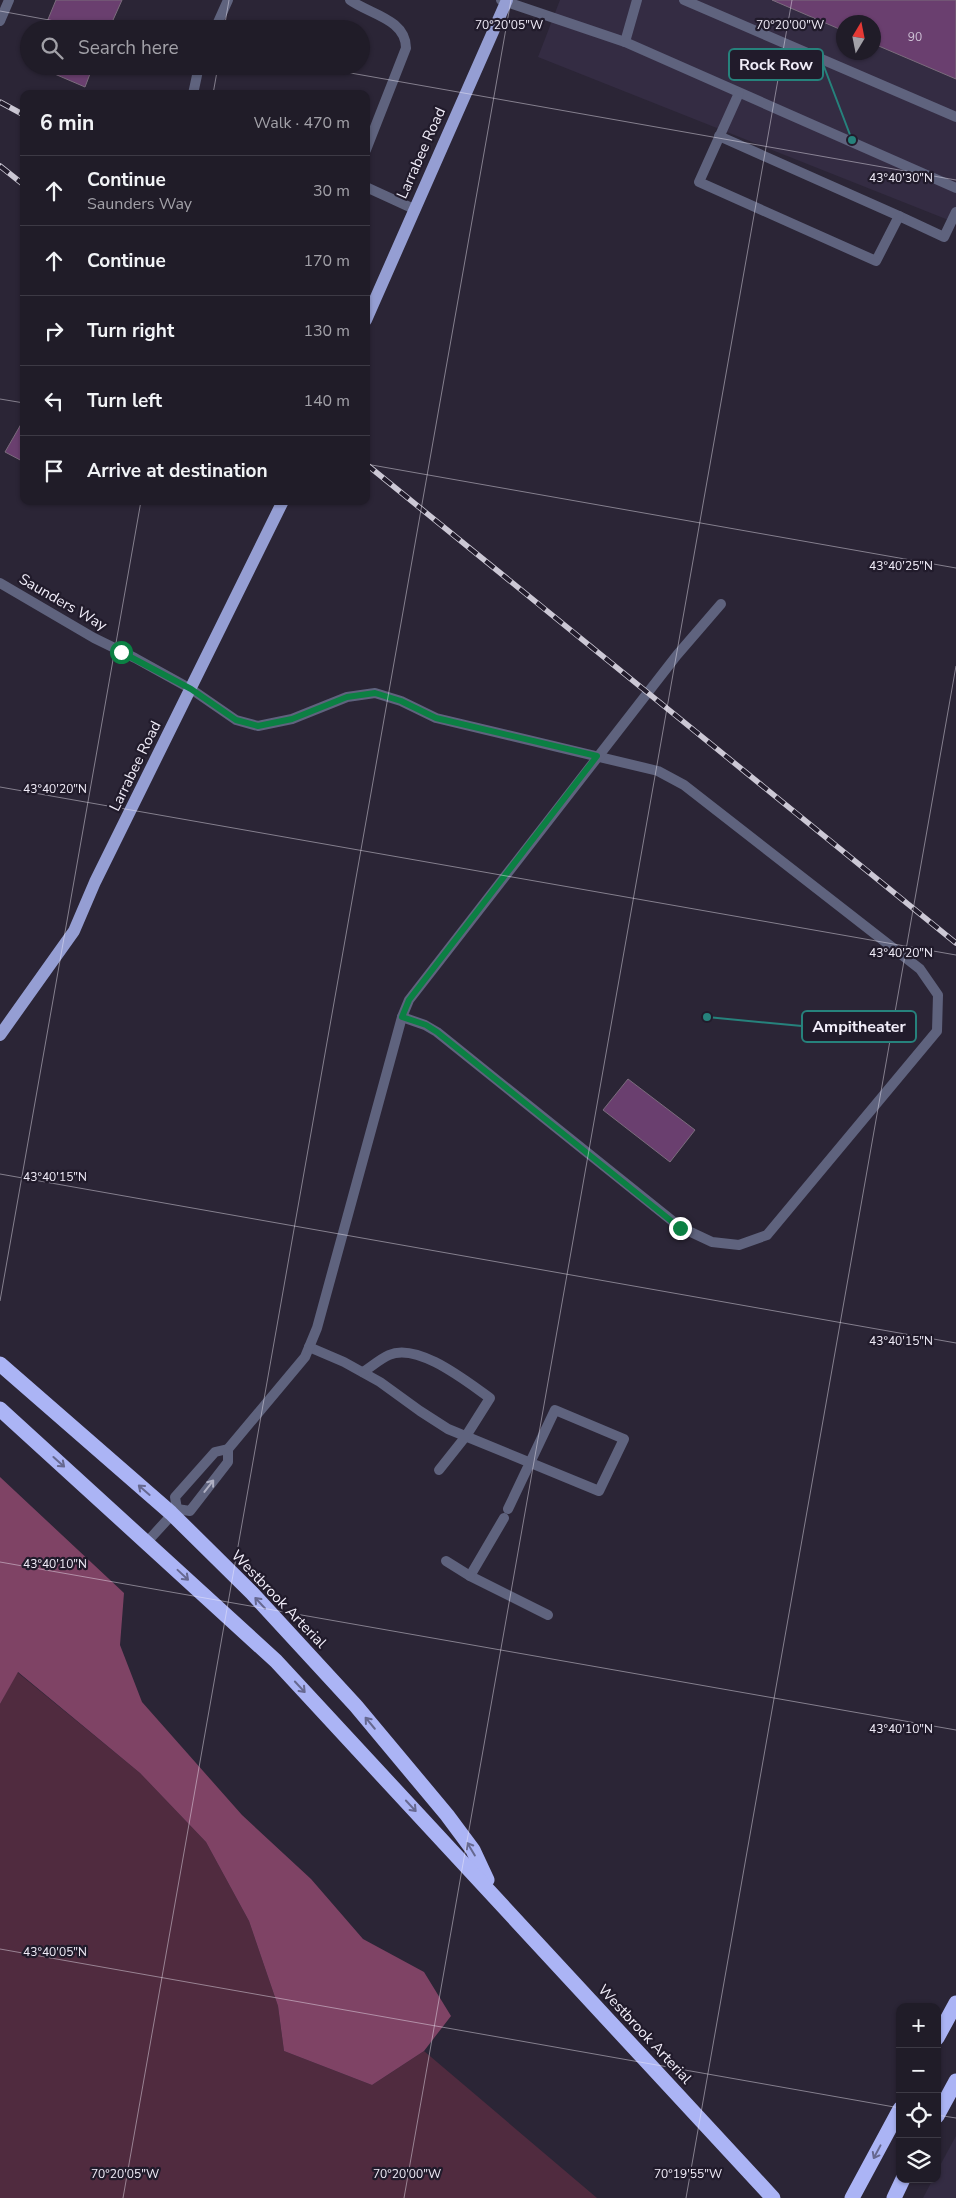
<!DOCTYPE html>
<meta charset="utf-8">
<style>
body{margin:0;font-family:"Nunito Sans",sans-serif;background:#282530;color:#f1f3f6}
.controls{position:absolute;right:15px;bottom:15px;display:grid;overflow:hidden;border-radius:10px;box-shadow:0 1px 4px #0004}
.controls button{width:45px;height:45px;display:grid;place-items:center;padding:0;border:0;border-bottom:1px solid #3d3a45;background:#201c28;color:#f1f3f6;font:25px sans-serif}
.compass{position:absolute;left:836px;top:15px;width:45px;height:45px;border-radius:50%;background:#201c28;box-shadow:0 1px 4px #0004;rotate:10deg}
.stop{position:absolute;width:15px;height:15px;margin:-11px;border:4px solid #0b8043;border-radius:50%;background:#fff}
.stop.end{background:#0b8043;border-color:#fff;box-shadow:0 1px 5px #0008}
.list{margin:0;padding:0;list-style:none}
h2{display:flex;justify-content:space-between;align-items:center;height:65px;margin:0;padding:0 20px;font-size:21px}
h2 small{font-size:16px;font-weight:400;color:#a2a1a8}
.list li{display:grid;grid-template-columns:32px 1fr auto;gap:15px;align-items:center;box-sizing:border-box;height:70px;padding:0 20px;border-top:1px solid #3d3a45}
.list b{display:block;font-size:19px;white-space:nowrap}
.list p{margin:0;font-size:16px;white-space:nowrap;color:#a2a1a8}
.list em{font-size:16px;font-style:normal;color:#a2a1a8}
.icon{flex:none;width:28px;height:28px;fill:none;stroke:currentColor;stroke-width:2;stroke-linecap:round;stroke-linejoin:round}
.map{position:relative;flex:none;width:956px;height:2198px;overflow:hidden}
.search{position:absolute;background:#201c28;box-shadow:0 1px 4px #0004;left:20px;top:20px;width:350px;height:55px;display:flex;align-items:center;gap:12px;box-sizing:border-box;padding:0 18px;border-radius:28px;color:#a2a1a8;font-size:19px}
.panel{position:absolute;background:#201c28;box-shadow:0 1px 4px #0004;left:20px;top:90px;width:350px;height:415px;border-radius:10px}
.map>svg:first-child{display:block}
.built{fill:#342c43;fill-rule:evenodd}
.green{fill:#502b3f}
.forest{fill:#7f4365}
.building{fill:#6a3f6f;stroke:#7b6c7d}
.lines{fill:none;stroke-linecap:round;stroke-linejoin:round}
.lane{stroke:#5f637e;stroke-width:10}
.primary{stroke:#959ed3;stroke-width:12}
.highway{stroke:#abb4f5;stroke-width:15}
.rail-casing{stroke:#ccc8d5;stroke-width:5.5}
.rail{stroke:#211b2b;stroke-width:4;stroke-dasharray:11;stroke-linecap:butt}
.oneway{stroke:#666890}
.oneway2{stroke:#afafc2}
.route{stroke:#0b8043;stroke-width:6}
.ticks{fill:none;stroke:#f1edf9;stroke-width:1;stroke-opacity:0.45}
.labels{text-anchor:middle;stroke-width:4.5;stroke-linejoin:round;paint-order:stroke}
.number-label{font-size:12px;fill:#cfc2d6}
.street-label{font-size:15px;fill:#f1edf9;stroke:#211b2b}
.ticks-label{font-size:12px;text-anchor:middle;fill:#f1edf9;stroke:#211b2b;stroke-width:4.5;stroke-linejoin:round;paint-order:stroke}
.leader{fill:none;stroke:#26827c;stroke-width:2}
.callout-dot{fill:#26827c;stroke:#211b2b;stroke-width:2}
.callout{fill:#211b2b;stroke:#26827c;stroke-width:2}
.callout-label{font-size:16px;text-anchor:middle;font-weight:bold;fill:#f1edf9}
</style>
<div class="map">
<svg width="956" height="2198" viewBox="0 0 956 2198">
<rect width="100%" height="100%" fill="#2b2536"/>
<!-- built -->
<g class="built">
<path d="M560,0H956V223L538,57ZM844,22H874V52H844Z"/>
<polygon points="956,2136 956,2198 923,2198 933,2179 937,2179 937,2171"/>
</g>
<!-- green -->
<polygon class="green" points="17,1672 140,1773 206,1842 249,1921 278,2006 284,2051 372,2085 424,2051 597,2198 0,2198 0,1704"/>
<!-- forest -->
<polygon class="forest" points="0,1477 124,1593 120,1645 142,1702 242,1815 311,1879 363,1939 424,1972 451,2016 424,2051 372,2085 284,2051 278,2006 249,1921 206,1842 140,1773 18,1672 0,1704"/>
<!-- building -->
<g class="building">
<polygon points="56,0 122,0 109,29 44,29"/>
<polygon points="772,0 956,0 956,79 874,44 874,22 844,22 844,31"/>
<polygon points="36,66 93,66 85,87"/>
<polygon points="24,419 24,462 5,452"/>
<polygon points="628,1079 695,1130 670,1162 603,1110"/>
</g>
<g class="lines">
<!-- lane -->
<g class="lane">
<path d="M350,0C369,14 406,19 406,48L366,150"/>
<polyline points="501,0 625,42 956,188"/>
<polyline points="684,0 956,117"/>
<polyline points="0,21 9,0"/>
<polyline points="215,29 228,0"/>
<polyline points="625,42 637,0"/>
<polyline points="739,93 699,182 876,261 899,216 944,237 956,212"/>
<polyline points="193,94 199,66"/>
<polyline points="719,136 899,216"/>
<polyline points="366,187 414,209"/>
<polyline points="0,583 94,638 135,658 191,689 236,720 258,726 292,719 347,697 375,693 401,701 436,718 658,771 684,785 920,969 938,995 937,1031 767,1235 739,1245 712,1242 680,1227 437,1032 425,1025 402,1017"/>
<polyline points="309,1347 344,1362 380,1382 420,1411 448,1429 599,1491 624,1439 555,1410 508,1509"/>
<path d="M363,1372C371,1367 380,1359 389,1355C418,1342 467,1382 490,1398L466,1436L439,1470"/>
<polyline points="177,1509 175,1497 215,1452 228,1449 305,1357 317,1328 402,1017 409,1000 677,655 721,604"/>
<polyline points="504,1518 470,1576 548,1615"/>
<polyline points="147,1542 177,1509 190,1511 228,1462 228,1449"/>
<polyline points="446,1561 470,1576"/>
</g>
<!-- primary -->
<g class="primary">
<polyline points="366,320 507,0"/>
<polyline points="0,1035 74,931 95,882 283,501"/>
</g>
<!-- highway -->
<g class="highway">
<polyline points="0,1364 171,1513 252,1593 356,1706 447,1815 473,1850 487,1880"/>
<polyline points="0,1409 276,1661 773,2198"/>
<polyline points="937,2038 956,2003"/>
<polyline points="937,2116 956,2081"/>
<polyline points="852,2198 900,2109"/>
<polyline points="894,2198 903,2179"/>
</g>
<!-- rail casing -->
<g class="rail-casing">
<g id="rail">
<polyline points="0,102 24,115"/>
<polyline points="0,166 24,185"/>
<polyline points="366,464 956,943"/>
</g>
</g>
<!-- rail -->
<use href="#rail" class="rail"/>
</g>
<!-- one-way arrows -->
<defs><path id="oneway-shaft" d="M-6 0H5M1.5-3L5.5 0L1.5 3" fill="none" stroke-width="1.6" stroke-linecap="round" stroke-linejoin="round" transform="scale(1.25)"/></defs>
<g class="oneway">
<use href="#oneway-shaft" transform="translate(59 1462) rotate(42)"/>
<use href="#oneway-shaft" transform="translate(144 1490) rotate(-139)"/>
<use href="#oneway-shaft" transform="translate(183 1575) rotate(43)"/>
<use href="#oneway-shaft" transform="translate(260 1603) rotate(-133)"/>
<use href="#oneway-shaft" transform="translate(300 1687) rotate(47)"/>
<use href="#oneway-shaft" transform="translate(370 1723) rotate(-130)"/>
<use href="#oneway-shaft" transform="translate(411 1806) rotate(47)"/>
<use href="#oneway-shaft" transform="translate(471 1849) rotate(-121)"/>
<use href="#oneway-shaft" transform="translate(877 2152) rotate(118)"/>
</g>
<use class="oneway2" href="#oneway-shaft" transform="translate(209 1486) rotate(-52)"/>
<g class="lines">
<!-- route -->
<polyline class="route" points="121,652 191,689 236,720 258,726 292,719 347,697 375,693 401,701 436,718 597,756 409,1000 402,1017 426,1025 437,1032 680,1228"/>
</g>
<!-- ticks -->
<path class="ticks" d="M0,11L98,29M224,29L229,0M311,66L956,180M213,94L218,66M0,399L24,403M366,464L956,568M0,787L956,955M0,1174L956,1343M0,1301L141,501M0,1562L956,1730M0,1949L900,2108M937,2115L956,2118M123,2198L511,0M404,2198L792,0M686,2198L956,666"/>
<g class="labels">
<!-- number labels -->
<g class="number-label">
<text x="915" y="41">90</text>
</g>
<!-- street labels -->
<g class="street-label">
<text transform="translate(421 153) rotate(-66)" y="5">Larrabee Road</text>
<text transform="translate(63 602) rotate(30)" y="5">Saunders Way</text>
<text transform="translate(135 766) rotate(-64)" y="5">Larrabee Road</text>
<text transform="translate(279 1599) rotate(46)" y="5">Westbrook Arterial</text>
<text transform="translate(645 2034) rotate(47)" y="5">Westbrook Arterial</text>
</g>
</g>
<g class="ticks-label">
<text x="509" y="29">70°20'05"W</text>
<text x="790" y="29">70°20'00"W</text>
<text x="901" y="182">43°40'30"N</text>
<text x="901" y="570">43°40'25"N</text>
<text x="55" y="793">43°40'20"N</text>
<text x="901" y="957">43°40'20"N</text>
<text x="55" y="1181">43°40'15"N</text>
<text x="901" y="1345">43°40'15"N</text>
<text x="55" y="1568">43°40'10"N</text>
<text x="901" y="1733">43°40'10"N</text>
<text x="55" y="1956">43°40'05"N</text>
<text x="125" y="2178">70°20'05"W</text>
<text x="407" y="2178">70°20'00"W</text>
<text x="688" y="2178">70°19'55"W</text>
</g>
<!-- callouts -->
<path class="leader" d="M852 140L823 64M707 1017L802 1026"/>
<g class="callout-dot">
<circle cx="852" cy="140" r="5"/>
<circle cx="707" cy="1017" r="5"/>
</g>
<g class="callout">
<rect x="729" y="49" width="94" height="31" rx="5"/>
<rect x="802" y="1011" width="114" height="31" rx="5"/>
</g>
<g class="callout-label">
<text x="776" y="70">Rock Row</text>
<text x="859" y="1032">Ampitheater</text>
</g>
</svg>
<div class="controls">
<button>+</button>
<button>−</button>
<button><svg class="icon" aria-label="locate" viewBox="0 0 24 24"><circle cx="12" cy="12" r="6"/><path d="M12 2v4M12 18v4M2 12h4M18 12h4"/></svg></button>
<button><svg class="icon" aria-label="layers" viewBox="0 0 24 24"><path d="M12 4l9 5-9 5-9-5zM3 14l9 5 9-5"/></svg></button>
</div>
<svg class="compass" viewBox="-18 -18 36 36"><path d="M0-13l5 13h-10z" fill="#e53935"/><path d="M0 13l5-13h-10z" fill="#a2a1a8"/></svg>
<div class="stop" style="left:121px;top:652px"></div>
<div class="stop end" style="left:680px;top:1228px"></div>
<div class="search"><svg class="icon" aria-label="search" viewBox="0 0 24 24"><circle cx="10" cy="10" r="6"/><path d="M15 15l6 6"/></svg>Search here</div>
<section class="panel">
<h2>6 min<small>Walk · 470 m</small></h2>
<ul class="list">
<li><svg class="icon" aria-label="ahead" viewBox="0 0 24 24"><path d="M12 20V5M6 11l6-6 6 6"/></svg><div><b>Continue</b><p>Saunders Way</p></div><em>30 m</em></li>
<li><svg class="icon" aria-label="ahead" viewBox="0 0 24 24"><path d="M12 20V5M6 11l6-6 6 6"/></svg><div><b>Continue</b></div><em>170 m</em></li>
<li><svg class="icon" aria-label="right" viewBox="0 0 24 24"><path d="M7 20v-9h11M14 6l5 5-5 5"/></svg><div><b>Turn right</b></div><em>130 m</em></li>
<li><svg class="icon" aria-label="left" viewBox="0 0 24 24"><path d="M17 20v-9H6M10 6l-5 5 5 5"/></svg><div><b>Turn left</b></div><em>140 m</em></li>
<li><svg class="icon" aria-label="arrive" viewBox="0 0 24 24"><path d="M6 21V4h12l-3 4 3 4H6"/></svg><div><b>Arrive at destination</b></div></li>
</ul>
</section>
</div>
